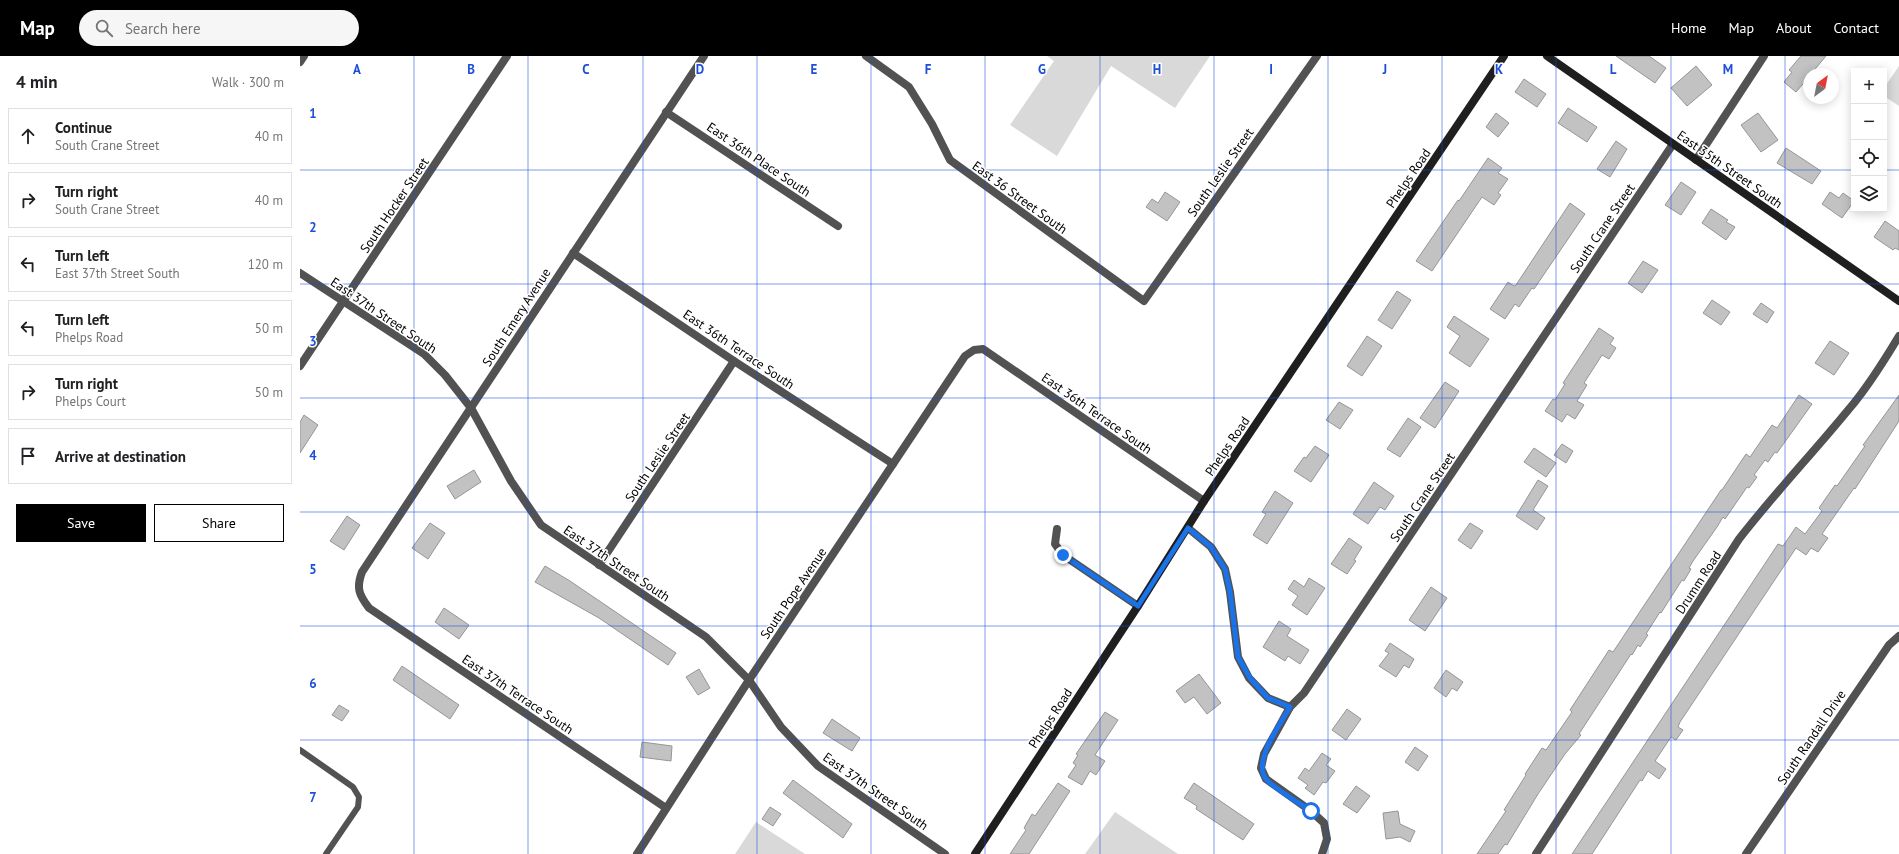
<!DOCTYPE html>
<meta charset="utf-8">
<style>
body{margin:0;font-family:"PT Sans",sans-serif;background:#f6f6f6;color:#202124}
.controls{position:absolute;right:12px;top:12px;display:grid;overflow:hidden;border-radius:0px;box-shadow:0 2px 10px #0003}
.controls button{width:36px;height:36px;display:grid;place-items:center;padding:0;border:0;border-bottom:1px solid #e0e0e0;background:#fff;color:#202124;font:20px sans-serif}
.compass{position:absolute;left:1503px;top:12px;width:36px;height:36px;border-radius:50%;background:#fff;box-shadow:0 2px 10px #0003;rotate:32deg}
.stop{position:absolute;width:12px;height:12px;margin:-9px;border:3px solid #1a73e8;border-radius:50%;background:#fff}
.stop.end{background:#1a73e8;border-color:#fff;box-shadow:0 1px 4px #0008}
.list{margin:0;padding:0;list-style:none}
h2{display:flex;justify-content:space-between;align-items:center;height:52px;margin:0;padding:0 16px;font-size:17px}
h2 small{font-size:13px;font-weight:400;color:#757577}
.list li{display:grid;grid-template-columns:26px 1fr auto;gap:12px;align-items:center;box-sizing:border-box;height:56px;margin:0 8px 8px;padding:0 8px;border:1px solid #e0e0e0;border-radius:0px}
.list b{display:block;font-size:15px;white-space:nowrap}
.list p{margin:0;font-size:13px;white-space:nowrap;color:#757577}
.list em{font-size:13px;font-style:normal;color:#757577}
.actions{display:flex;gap:8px;padding:12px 16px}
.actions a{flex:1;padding:9px 0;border:1px solid #000;border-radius:0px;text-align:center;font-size:14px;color:#000}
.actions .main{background:#000;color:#fff}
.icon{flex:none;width:22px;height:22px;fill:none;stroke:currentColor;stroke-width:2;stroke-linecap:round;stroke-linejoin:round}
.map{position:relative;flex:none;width:1599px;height:798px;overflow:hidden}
header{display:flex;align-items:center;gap:24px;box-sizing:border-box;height:56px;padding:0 20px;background:#000;color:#fff}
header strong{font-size:19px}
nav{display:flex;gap:22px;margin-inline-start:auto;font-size:14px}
.search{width:280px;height:36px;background:#f6f6f6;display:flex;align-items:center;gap:10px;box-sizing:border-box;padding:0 14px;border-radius:22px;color:#757577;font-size:15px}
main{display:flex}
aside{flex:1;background:#fff}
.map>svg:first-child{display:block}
.green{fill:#d9d9d9}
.building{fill:#c2c2c2;stroke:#969696}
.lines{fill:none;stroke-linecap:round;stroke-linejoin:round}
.lane{stroke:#525252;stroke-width:6}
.street{stroke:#525252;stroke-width:8}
.secondary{stroke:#1f1f1f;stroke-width:8}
.route{stroke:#1a73e8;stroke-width:5}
.grid{fill:none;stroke:#1d4ed8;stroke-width:1;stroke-opacity:0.55}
.labels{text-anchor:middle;stroke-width:3;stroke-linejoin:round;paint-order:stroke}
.street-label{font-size:13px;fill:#000;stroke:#fff}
.grid-label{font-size:13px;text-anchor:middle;font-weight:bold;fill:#1d4ed8;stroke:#fff;stroke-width:3;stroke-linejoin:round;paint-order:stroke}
</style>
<header>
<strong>Map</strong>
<div class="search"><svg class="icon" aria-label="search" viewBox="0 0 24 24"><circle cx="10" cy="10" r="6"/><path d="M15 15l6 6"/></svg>Search here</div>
<nav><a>Home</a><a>Map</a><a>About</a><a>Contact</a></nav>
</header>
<main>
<aside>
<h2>4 min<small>Walk · 300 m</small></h2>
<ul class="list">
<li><svg class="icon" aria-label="ahead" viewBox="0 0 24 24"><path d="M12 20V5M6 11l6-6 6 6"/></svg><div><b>Continue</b><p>South Crane Street</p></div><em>40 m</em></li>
<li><svg class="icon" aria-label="right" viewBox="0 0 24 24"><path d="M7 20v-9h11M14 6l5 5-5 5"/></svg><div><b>Turn right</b><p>South Crane Street</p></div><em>40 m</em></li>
<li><svg class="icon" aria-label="left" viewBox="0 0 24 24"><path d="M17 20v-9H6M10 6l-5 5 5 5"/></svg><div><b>Turn left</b><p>East 37th Street South</p></div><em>120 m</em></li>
<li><svg class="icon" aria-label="left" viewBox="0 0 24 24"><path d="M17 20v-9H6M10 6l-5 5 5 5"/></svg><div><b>Turn left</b><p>Phelps Road</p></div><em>50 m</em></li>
<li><svg class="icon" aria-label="right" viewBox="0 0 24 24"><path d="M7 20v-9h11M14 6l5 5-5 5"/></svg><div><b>Turn right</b><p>Phelps Court</p></div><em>50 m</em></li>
<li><svg class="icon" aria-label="arrive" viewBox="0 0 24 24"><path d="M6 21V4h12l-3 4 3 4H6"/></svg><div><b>Arrive at destination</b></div></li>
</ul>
<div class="actions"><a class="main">Save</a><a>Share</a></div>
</aside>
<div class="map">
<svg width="1599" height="798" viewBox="0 0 1599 798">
<rect width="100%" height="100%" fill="#fff"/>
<!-- green -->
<g class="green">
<polygon points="747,0 910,0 875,52 811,10 757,100 710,69 754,5"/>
<polygon points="1599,10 1599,50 1584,40 1584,32"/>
<polygon points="815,756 878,798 785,798"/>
<polygon points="456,766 505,798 435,798"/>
</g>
<!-- building -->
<g class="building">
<polygon points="1316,0 1349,0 1366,12 1355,27"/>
<polygon points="1501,0 1526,0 1511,18 1509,18 1509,21 1496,36 1484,26 1492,16 1489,14"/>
<polygon points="1396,10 1412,29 1387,50 1371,32"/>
<polygon points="1224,23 1246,38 1237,51 1215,36"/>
<polygon points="1268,52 1297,71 1287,86 1258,67"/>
<polygon points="1196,57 1209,67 1198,81 1186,71"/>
<polygon points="1458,57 1478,84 1461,96 1441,69"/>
<polygon points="1316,85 1327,93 1310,121 1297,113"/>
<polygon points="1486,92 1521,115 1512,128 1477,107"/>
<polygon points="1188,102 1202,112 1198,117 1208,123 1198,137 1201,139 1194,149 1182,141 1132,215 1116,205 1158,144 1159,145"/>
<polygon points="1381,126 1396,136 1381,159 1365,149"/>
<polygon points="865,136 880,146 867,165 846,151 852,143 858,147"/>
<polygon points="1530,136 1539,142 1543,137 1554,145 1542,162 1522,148"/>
<polygon points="1270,147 1285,158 1234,233 1232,232 1219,251 1215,248 1205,263 1190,253 1208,226 1214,230 1216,229"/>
<polygon points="1411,153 1428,164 1426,166 1435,171 1426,184 1402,167"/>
<polygon points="1585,165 1599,175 1599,194 1595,192 1593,194 1574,181"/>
<polygon points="1343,205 1358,214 1342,237 1328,227"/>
<polygon points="1097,235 1111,244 1092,273 1078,264"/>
<polygon points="1412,244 1430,256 1421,269 1403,257"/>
<polygon points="1461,247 1474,256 1467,267 1453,258"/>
<polygon points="1154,260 1189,283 1170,311 1149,297 1160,280 1147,271"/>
<polygon points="1299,272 1314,282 1310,288 1316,292 1309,303 1302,299 1284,327 1287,329 1277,345 1284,349 1275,363 1267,358 1262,366 1245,355 1253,343 1255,344 1265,328 1263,327"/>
<polygon points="1067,280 1082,290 1062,320 1047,310"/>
<polygon points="1530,285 1549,297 1534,319 1515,307"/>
<polygon points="1145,326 1159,335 1135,372 1120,362"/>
<polygon points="1499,339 1512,348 1477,397 1475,396 1468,406 1465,404 1454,419 1457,421 1449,432 1447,431 1425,463 1423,461 1417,471 1393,505 1389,512 1391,513 1384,525 1382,524 1361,557 1360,556 1346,578 1348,579 1340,591 1338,589 1332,599 1331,598 1279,678 1281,679 1265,698 1238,738 1207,789 1205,788 1198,798 1177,798 1206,755 1204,754 1226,719 1225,718 1242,692 1246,694 1272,656 1270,654 1309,594 1313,596 1421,434 1422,434 1446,398 1450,401 1472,369 1477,372"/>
<polygon points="1599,339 1599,365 1555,433 1554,432 1522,478 1528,482 1518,496 1511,492 1506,499 1496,492 1380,666 1378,671 1383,674 1376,684 1371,681 1355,705 1366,713 1359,723 1348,715 1342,725 1340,724 1292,798 1272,798 1478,488 1483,490 1496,471 1505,478 1522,455 1519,452 1535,429 1537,430 1565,390 1563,389"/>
<polygon points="1039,346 1053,354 1040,373 1026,364"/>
<polygon points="4,359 18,369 0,397 0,366"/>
<polygon points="1108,362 1121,371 1100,401 1087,393"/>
<polygon points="1262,388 1273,395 1266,407 1254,399"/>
<polygon points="1015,390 1029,399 1011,426 994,415 1004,401 1006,402"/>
<polygon points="1234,392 1256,407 1246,421 1224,406"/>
<polygon points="174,414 181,426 155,443 147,430"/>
<polygon points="1238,424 1248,430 1233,454 1245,462 1237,474 1216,460"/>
<polygon points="1074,426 1094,440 1085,454 1080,451 1068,468 1053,458"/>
<polygon points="975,435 993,447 967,488 953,479 966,458 962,456"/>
<polygon points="47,460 60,469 44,494 30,485"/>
<polygon points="130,467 145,477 128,503 112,492"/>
<polygon points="1170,467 1183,475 1171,493 1158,484"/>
<polygon points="1049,482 1062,491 1054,504 1056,505 1047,518 1031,508"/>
<polygon points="245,510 270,525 376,597 368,609 299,562 235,526"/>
<polygon points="1009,522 1025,532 1007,559 992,549 998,540 988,533 994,524 1004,531"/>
<polygon points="1131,531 1147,542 1125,575 1109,564"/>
<polygon points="144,552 169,569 159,583 135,566"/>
<polygon points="979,565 991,573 987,580 1009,594 1000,608 988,600 985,605 963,591"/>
<polygon points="1090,587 1114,603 1109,612 1104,609 1096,621 1079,610 1089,597 1085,595"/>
<polygon points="102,610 159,649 150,663 93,624"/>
<polygon points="399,613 410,632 398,639 386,621"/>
<polygon points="1146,614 1163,626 1157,635 1152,632 1146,641 1134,632"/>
<polygon points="899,618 921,647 907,658 894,641 885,647 876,635"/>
<polygon points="39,649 49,655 42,665 32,659"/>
<polygon points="1047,653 1061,663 1046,684 1032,674"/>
<polygon points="805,656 818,664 795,699 805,705 796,719 790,715 782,729 768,721 776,709 773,707 778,699 776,698"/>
<polygon points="532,663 560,682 552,695 523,677"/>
<polygon points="342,686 372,690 371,705 340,701"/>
<polygon points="1115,691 1128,700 1118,715 1105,706"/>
<polygon points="1022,697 1031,703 1026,709 1035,715 1026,727 1023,726 1014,739 1005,732 1008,729 998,722 1005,712 1009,715"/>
<polygon points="493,724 552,768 543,782 483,737"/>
<polygon points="758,727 770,735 729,798 710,798 726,774 724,772 732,758 735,760"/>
<polygon points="894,727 954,768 943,784 896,753 897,750 884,742"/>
<polygon points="1056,730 1070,740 1057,757 1043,748"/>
<polygon points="470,751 481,758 473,770 462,763"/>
<polygon points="1098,755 1100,768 1115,775 1110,786 1100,781 1086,783 1083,757"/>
</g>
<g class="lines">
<!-- lane -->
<polyline class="lane" points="0,694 53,731 59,741 58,751 26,798"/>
<!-- street -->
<g class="street">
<polyline points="566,0 609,31 632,68 650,104 844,245 1017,0"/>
<polyline points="0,6 4,0"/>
<polyline points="366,56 538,170"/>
<polyline points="1396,104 1464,0"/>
<polyline points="273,197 434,305 593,408"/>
<polyline points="0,217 124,298 145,319 171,352 211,425 241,469 406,581 449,624 481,671 518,710 645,798"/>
<polyline points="0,310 207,0"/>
<polyline points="888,472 911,491 925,513 930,536 938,601 949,622 968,642 990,651"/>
<polyline points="757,473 755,488 763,499 838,550"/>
<polyline points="299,509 434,305"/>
<path d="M366,752L69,552C59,539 56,532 62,516L404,0"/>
<polyline points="337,798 449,624 665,300 674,294 683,293 904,445"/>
<polyline points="1022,798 1027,783 1024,767 1011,755 966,723 961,712 964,698 990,651 1004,637 1373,88"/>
<path d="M1236,798L1439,483C1474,438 1513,397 1549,353C1568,331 1584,305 1599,280"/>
<polyline points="1446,798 1589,589 1599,580"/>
</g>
<!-- secondary -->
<g class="secondary">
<polyline points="1247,0 1599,245"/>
<polyline points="675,798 838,550 904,445 1204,0"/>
</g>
</g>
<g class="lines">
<!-- route -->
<path class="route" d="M763,499L838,550L888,472L911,491L925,513L930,536L938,601L950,622L968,642L990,651C981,667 952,706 966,723C972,731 1001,748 1011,755"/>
</g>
<!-- grid -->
<path class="grid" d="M114,0V798M228,0V798M343,0V798M457,0V798M571,0V798M685,0V798M800,0V798M914,0V798M1028,0V798M1142,0V798M1256,0V798M1371,0V798M1485,0V798M0,114H1554M1584,114H1599M0,228H1599M0,342H1599M0,456H1599M0,570H1599M0,684H1599"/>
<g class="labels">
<!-- street labels -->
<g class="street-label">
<text transform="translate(459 103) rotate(34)" y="5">East 36th Place South</text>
<text transform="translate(1430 113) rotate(35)" y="5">East 35th Street South</text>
<text transform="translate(920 116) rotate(-55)" y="5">South Leslie Street</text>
<text transform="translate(1108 122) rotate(-56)" y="5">Phelps Road</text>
<text transform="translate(720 141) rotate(36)" y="5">East 36 Street South</text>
<text transform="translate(94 149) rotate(-56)" y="5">South Hocker Street</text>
<text transform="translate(1302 172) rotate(-56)" y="5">South Crane Street</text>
<text transform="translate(84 259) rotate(34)" y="5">East 37th Street South</text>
<text transform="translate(216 261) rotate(-57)" y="5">South Emery Avenue</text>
<text transform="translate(439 293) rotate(34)" y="5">East 36th Terrace South</text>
<text transform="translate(797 357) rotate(35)" y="5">East 36th Terrace South</text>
<text transform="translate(927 390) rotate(-56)" y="5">Phelps Road</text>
<text transform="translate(357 401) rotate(-56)" y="5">South Leslie Street</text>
<text transform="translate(1122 441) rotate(-56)" y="5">South Crane Street</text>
<text transform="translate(317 507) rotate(34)" y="5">East 37th Street South</text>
<text transform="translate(1398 526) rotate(-57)" y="5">Drumm Road</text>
<text transform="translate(493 537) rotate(-56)" y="5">South Pope Avenue</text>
<text transform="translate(218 638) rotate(34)" y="5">East 37th Terrace South</text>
<text transform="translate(750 662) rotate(-57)" y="5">Phelps Road</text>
<text transform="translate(1511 681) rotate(-56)" y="5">South Randall Drive</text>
<text transform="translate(576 735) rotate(35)" y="5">East 37th Street South</text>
</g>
</g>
<g class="grid-label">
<text x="57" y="18">A</text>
<text x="171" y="18">B</text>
<text x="286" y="18">C</text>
<text x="400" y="18">D</text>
<text x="514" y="18">E</text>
<text x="628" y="18">F</text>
<text x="742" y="18">G</text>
<text x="857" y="18">H</text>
<text x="971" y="18">I</text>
<text x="1085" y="18">J</text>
<text x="1199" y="18">K</text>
<text x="1313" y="18">L</text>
<text x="1428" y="18">M</text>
<text x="13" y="62">1</text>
<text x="13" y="176">2</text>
<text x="13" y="290">3</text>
<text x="13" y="404">4</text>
<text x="13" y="518">5</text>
<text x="13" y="632">6</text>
<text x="13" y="746">7</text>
</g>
</svg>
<div class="controls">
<button>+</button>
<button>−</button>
<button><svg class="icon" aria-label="locate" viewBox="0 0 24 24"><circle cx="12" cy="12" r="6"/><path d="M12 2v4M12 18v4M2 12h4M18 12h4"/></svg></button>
<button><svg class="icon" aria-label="layers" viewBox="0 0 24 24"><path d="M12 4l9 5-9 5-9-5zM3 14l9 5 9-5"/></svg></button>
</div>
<svg class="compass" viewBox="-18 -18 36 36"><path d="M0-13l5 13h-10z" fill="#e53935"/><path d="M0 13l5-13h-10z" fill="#757577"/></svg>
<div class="stop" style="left:1011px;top:755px"></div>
<div class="stop end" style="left:763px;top:499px"></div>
</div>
</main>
